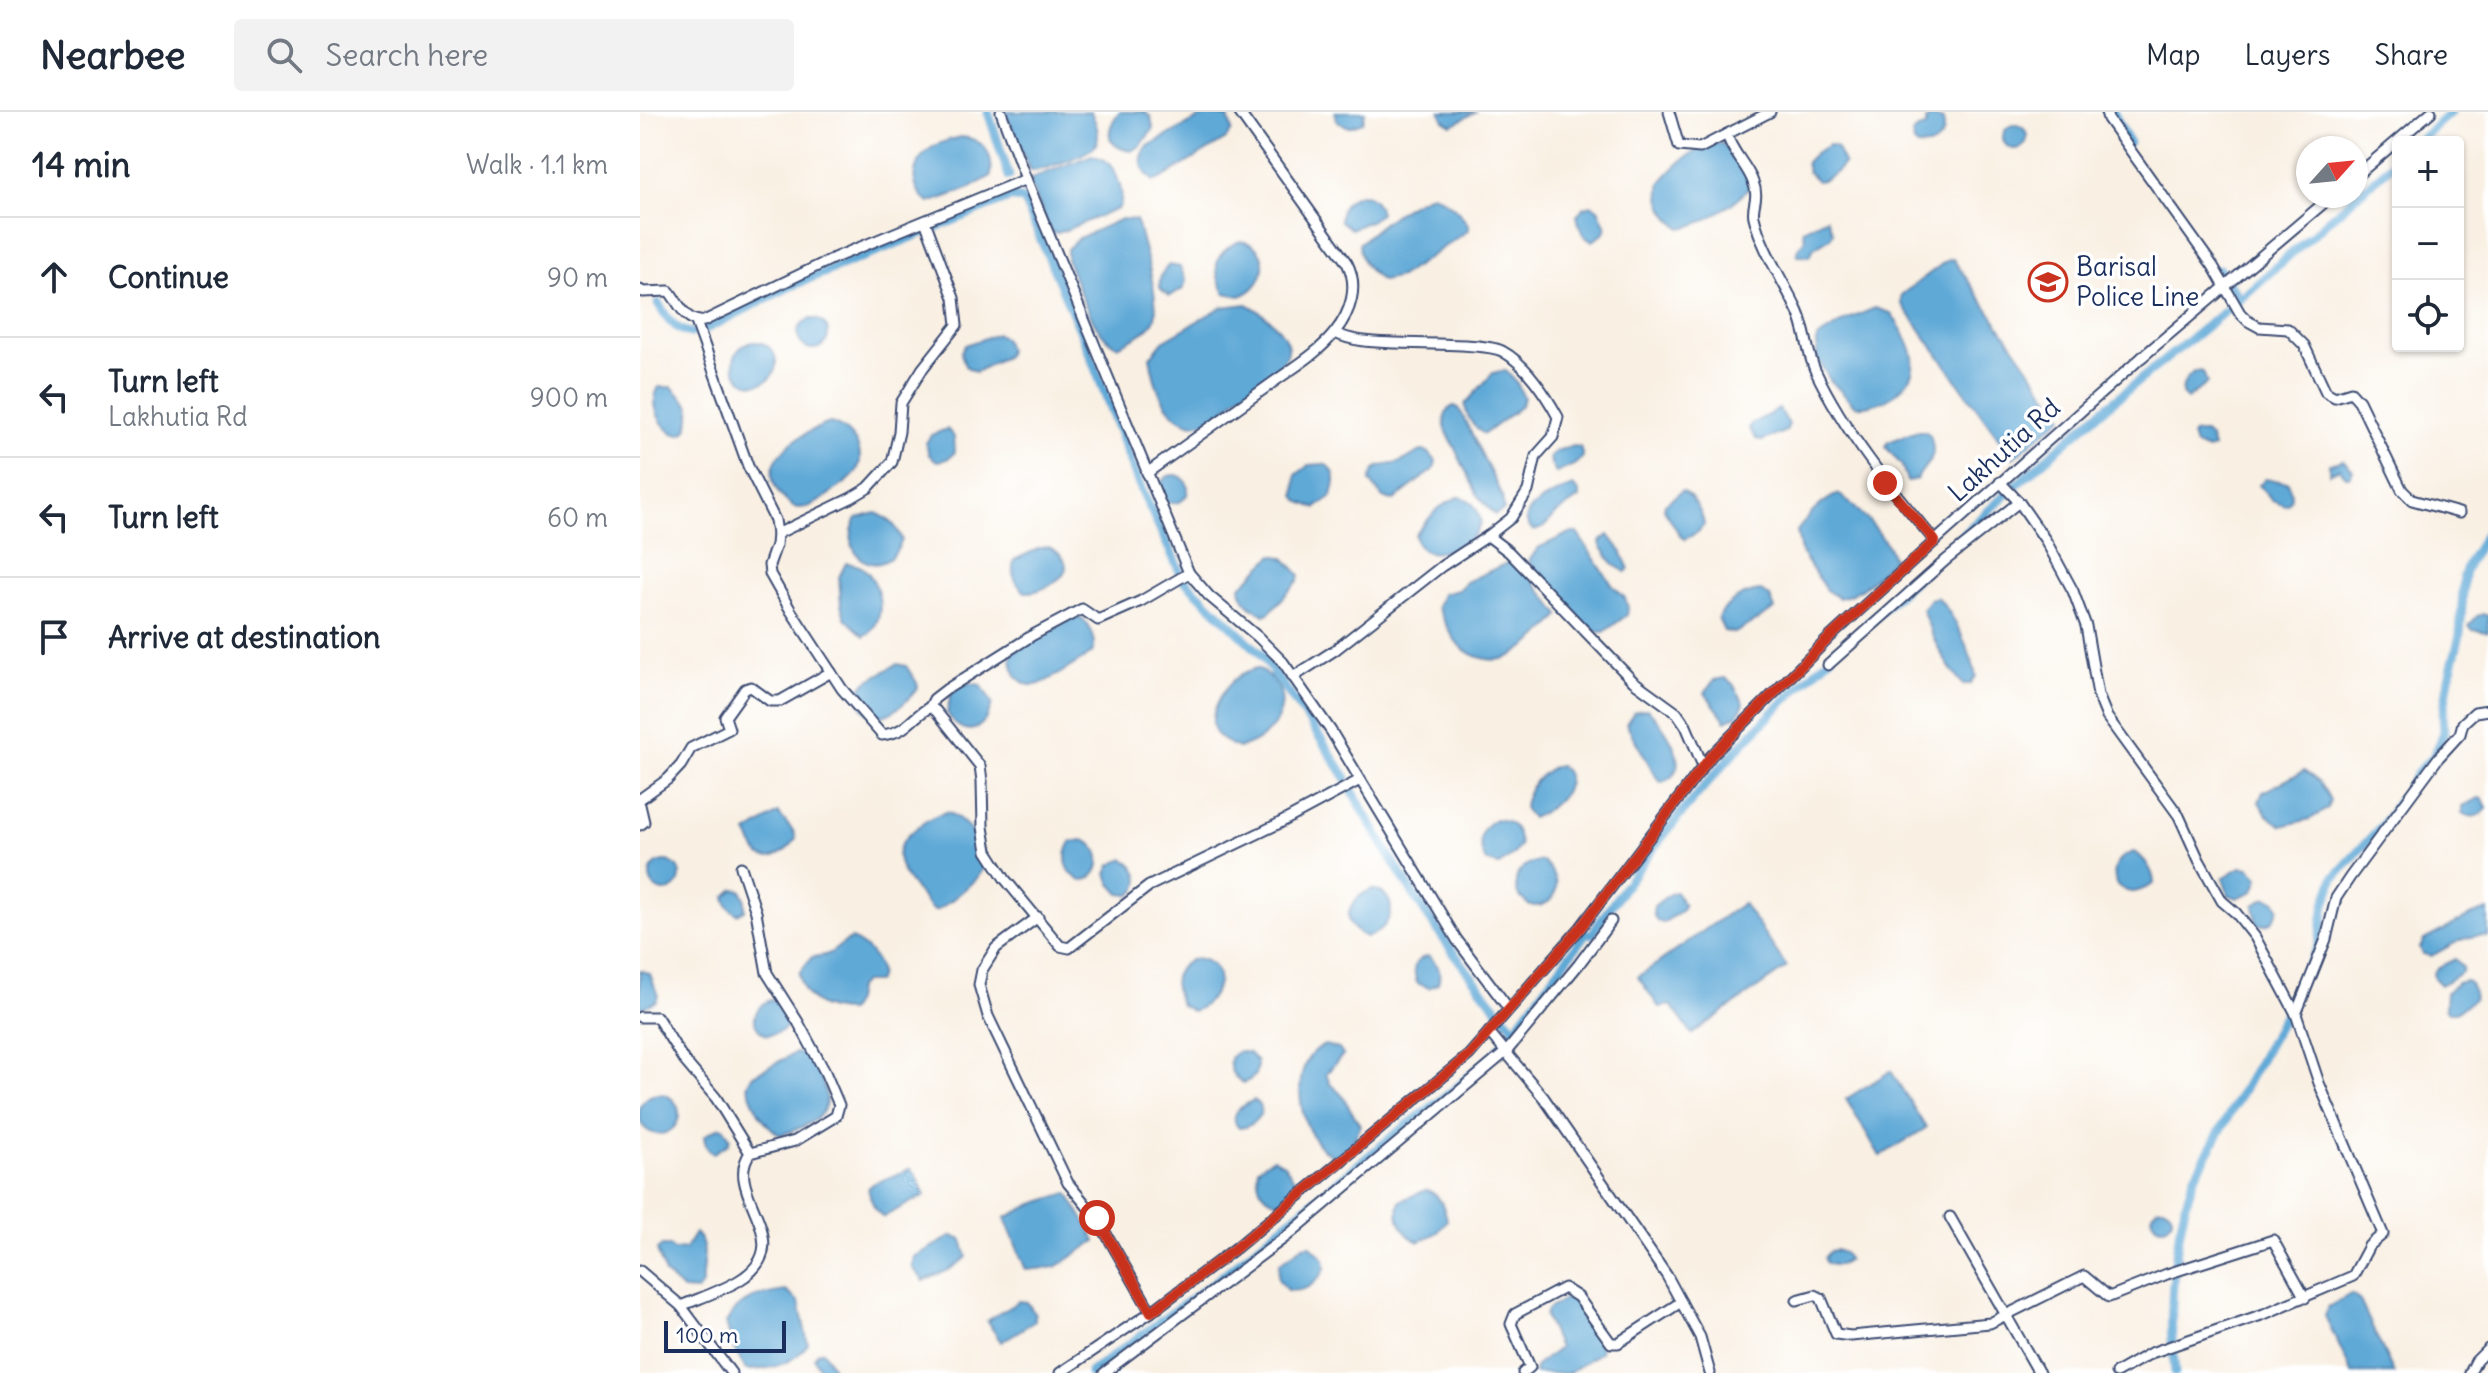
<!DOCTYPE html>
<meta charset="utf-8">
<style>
body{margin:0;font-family:Delius,sans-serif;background:#f2f2f3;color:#1f2937}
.controls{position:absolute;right:24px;top:24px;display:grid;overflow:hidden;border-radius:8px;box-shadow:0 2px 6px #0004}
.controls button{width:72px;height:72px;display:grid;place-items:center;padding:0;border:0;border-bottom:2px solid #e0e1e3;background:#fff;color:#1f2937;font:40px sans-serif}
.compass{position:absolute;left:1656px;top:24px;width:72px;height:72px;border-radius:50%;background:#fff;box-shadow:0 2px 6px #0004;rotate:63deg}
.scale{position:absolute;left:24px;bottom:20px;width:122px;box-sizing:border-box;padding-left:8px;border:4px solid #1b2f5e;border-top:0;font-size:22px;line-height:28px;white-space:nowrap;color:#1b2f5e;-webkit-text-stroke:6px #fff;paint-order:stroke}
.stop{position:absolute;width:24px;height:24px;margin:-18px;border:6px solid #c8321e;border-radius:50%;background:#fff}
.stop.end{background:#c8321e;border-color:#fff;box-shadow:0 2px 8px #0008}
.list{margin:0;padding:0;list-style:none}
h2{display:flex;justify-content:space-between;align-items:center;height:104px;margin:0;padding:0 32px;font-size:34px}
h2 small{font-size:26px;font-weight:400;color:#747a83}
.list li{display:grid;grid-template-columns:52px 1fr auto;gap:24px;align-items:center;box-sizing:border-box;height:120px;padding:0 32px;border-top:2px solid #e0e1e3}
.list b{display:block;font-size:30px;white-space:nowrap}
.list p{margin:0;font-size:26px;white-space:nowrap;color:#747a83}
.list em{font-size:26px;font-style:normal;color:#747a83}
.icon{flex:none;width:44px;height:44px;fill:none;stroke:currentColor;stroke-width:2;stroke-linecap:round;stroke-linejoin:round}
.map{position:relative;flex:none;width:1848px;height:1261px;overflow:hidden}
header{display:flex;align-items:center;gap:48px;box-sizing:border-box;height:112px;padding:0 40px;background:#fff;border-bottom:2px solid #e0e1e3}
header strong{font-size:38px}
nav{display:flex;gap:44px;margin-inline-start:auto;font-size:28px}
.search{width:560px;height:72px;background:#f2f2f3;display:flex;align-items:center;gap:20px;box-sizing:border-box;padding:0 28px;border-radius:8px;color:#747a83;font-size:30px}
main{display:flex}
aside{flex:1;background:#fff}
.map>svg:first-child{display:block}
.water{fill:#5fa9d7;stroke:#3d6c9a;stroke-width:2}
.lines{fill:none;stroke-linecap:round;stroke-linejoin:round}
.canal{stroke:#5fa9d7;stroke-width:9}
.minor-casing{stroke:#3c4c72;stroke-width:13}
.minor{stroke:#fff;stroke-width:9}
.route{stroke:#c8321e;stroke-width:10}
.labels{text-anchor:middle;stroke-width:7;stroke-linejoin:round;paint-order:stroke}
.poi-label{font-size:26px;fill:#1b2f5e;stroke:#fff;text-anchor:start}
.street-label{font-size:26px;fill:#1b2f5e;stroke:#fff}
</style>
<header>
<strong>Nearbee</strong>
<div class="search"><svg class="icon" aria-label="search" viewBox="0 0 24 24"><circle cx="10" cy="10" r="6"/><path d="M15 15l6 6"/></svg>Search here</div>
<nav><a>Map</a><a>Layers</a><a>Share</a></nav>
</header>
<main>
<aside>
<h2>14 min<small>Walk · 1.1 km</small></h2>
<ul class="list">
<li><svg class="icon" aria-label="ahead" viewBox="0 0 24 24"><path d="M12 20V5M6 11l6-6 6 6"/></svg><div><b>Continue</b></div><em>90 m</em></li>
<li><svg class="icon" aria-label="left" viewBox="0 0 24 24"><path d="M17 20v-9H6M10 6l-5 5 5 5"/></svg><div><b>Turn left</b><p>Lakhutia Rd</p></div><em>900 m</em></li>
<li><svg class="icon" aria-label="left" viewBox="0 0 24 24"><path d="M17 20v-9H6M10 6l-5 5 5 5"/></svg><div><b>Turn left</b></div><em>60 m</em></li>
<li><svg class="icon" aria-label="arrive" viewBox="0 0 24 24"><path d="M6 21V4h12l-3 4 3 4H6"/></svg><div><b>Arrive at destination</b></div></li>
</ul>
</aside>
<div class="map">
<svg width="1848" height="1261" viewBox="0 0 1848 1261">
<rect width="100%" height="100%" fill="#fff"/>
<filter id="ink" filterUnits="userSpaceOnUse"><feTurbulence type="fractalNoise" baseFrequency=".0125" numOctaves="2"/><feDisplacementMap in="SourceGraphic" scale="16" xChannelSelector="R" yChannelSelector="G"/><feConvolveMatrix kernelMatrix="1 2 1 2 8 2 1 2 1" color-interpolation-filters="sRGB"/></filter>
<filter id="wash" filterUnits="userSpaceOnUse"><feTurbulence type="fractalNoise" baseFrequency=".006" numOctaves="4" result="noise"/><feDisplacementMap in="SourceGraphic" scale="32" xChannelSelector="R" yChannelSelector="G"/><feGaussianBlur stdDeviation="1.8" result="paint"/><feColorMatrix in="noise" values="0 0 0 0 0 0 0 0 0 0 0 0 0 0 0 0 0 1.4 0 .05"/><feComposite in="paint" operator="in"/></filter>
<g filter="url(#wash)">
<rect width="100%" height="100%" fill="#f9f0e3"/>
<!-- water -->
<g class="water">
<path d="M365,0H451C455,9 461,22 456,32C452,42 401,59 390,59Z"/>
<path d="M479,0H504L511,5L513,17L500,34L491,39C465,34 465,19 479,0Z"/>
<polygon points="695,0 725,0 723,10 709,15 697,9"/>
<polygon points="800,0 835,0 812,13 804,8"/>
<path d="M567,2L588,5L592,19L586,27L522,66L514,69C501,59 497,47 508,34Z"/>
<path d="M1292,4L1303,8C1308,26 1294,37 1277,34L1273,29L1272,22L1278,17L1286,15V8Z"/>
<circle cx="1375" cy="25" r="12"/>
<path d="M321,25C343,26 354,42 351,64L328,77L289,91C266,73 272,47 296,33C303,29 313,27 321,25Z"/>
<path d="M1082,31L1104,55L1111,74C1097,90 1062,114 1041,116C1026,105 1016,89 1021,70C1037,51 1056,33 1082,31Z"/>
<path d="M1189,33L1196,35L1204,51C1199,59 1187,69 1177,69L1168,60L1166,50L1175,41Z"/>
<path d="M452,43C456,45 461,46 465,48C477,58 487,84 478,97L418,121L411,120L390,71L392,66Z"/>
<path d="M720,82C732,84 737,89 740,101L732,108L711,117L700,108C701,93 707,87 720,82Z"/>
<path d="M792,82C808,89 821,100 829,115L827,119L760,165L742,169C728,159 720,149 719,132C740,112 766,93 792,82Z"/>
<path d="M951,93L958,97L966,115L963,122L953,129C942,127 939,114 937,103L943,96Z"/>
<polygon points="1187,106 1193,121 1190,126 1174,136 1169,144 1158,143 1157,138 1165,127 1163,118"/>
<path d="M481,107L496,108C502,128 522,192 514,209C509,219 488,230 477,234C453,224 437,172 427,148V137L439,126Z"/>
<path d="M600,129C633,133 629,175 600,184L585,181C571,156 574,141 600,129Z"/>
<polygon points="1313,147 1423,305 1373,346 1261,191 1261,183 1306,149"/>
<path d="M529,153L540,155L546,169L543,177L529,184L520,176C519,165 521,161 529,153Z"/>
<path d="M607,192C622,200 646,218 648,236C651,252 612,272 601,282C593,288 587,297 578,303C570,308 559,314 549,311C522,301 514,270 510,245L523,229L582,195Z"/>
<path d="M1235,196L1251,201C1271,232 1289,259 1252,284C1240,292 1229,295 1215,294L1190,268L1177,246V226L1204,209Z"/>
<circle cx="173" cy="222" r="15"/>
<polygon points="357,222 364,226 368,237 366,244 336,260 325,254 321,241 325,233"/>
<circle cx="115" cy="251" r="21"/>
<path d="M865,258L877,271L884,286L880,295L844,322C833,315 826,304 825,292L853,261Z"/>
<path d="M1557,259L1563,260L1567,271L1547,287L1542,282C1542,272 1547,263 1557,259Z"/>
<path d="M19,275H32L50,294C54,354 0,304 19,275Z"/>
<path d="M814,294L819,296L862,384L864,398L855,403L838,384L806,318C803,309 804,298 814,294Z"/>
<polygon points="1139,297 1149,312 1146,319 1122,329 1116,327 1109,316 1111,312"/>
<path d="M190,311C213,317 230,343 213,364C207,371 199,375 192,380C180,389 169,399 153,395C105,357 151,325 190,311Z"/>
<polygon points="307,317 314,325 315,340 307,347 297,349 289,343 286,331 291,323"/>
<path d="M1277,319H1285L1290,323C1298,349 1289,345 1277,367L1267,369L1262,354L1246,335L1248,330Z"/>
<polygon points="1555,321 1565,321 1570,326 1573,336 1568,338 1555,333 1552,324"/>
<polygon points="933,334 940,335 943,345 934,353 916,361 911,352 910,345 916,339"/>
<path d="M782,339L788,340L796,349L794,357L754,388L743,386L730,369C736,346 748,357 763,349C770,346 775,341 782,339Z"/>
<polygon points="1703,348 1713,358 1710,364 1706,364 1699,356 1689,362 1689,352"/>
<path d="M684,352C699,359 696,372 691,385L676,396L660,390L655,384L656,363L669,353Z"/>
<circle cx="534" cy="377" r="14"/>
<path d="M1625,367L1648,370C1651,379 1654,388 1645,393L1632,388L1619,373Z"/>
<path d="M933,374L939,380V386L916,402L903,416L894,419C868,399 917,380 933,374Z"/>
<path d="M1042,379C1052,383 1063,402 1064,413L1058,420L1045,427L1041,425L1024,397L1025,392Z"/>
<path d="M1199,382C1221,400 1243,420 1253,446C1239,462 1220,483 1199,486L1186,478L1161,440L1157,419C1169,403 1181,389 1199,382Z"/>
<path d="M818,385C832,385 839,399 841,411C840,413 836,421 834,423C820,437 779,454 775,423L797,397Z"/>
<path d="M236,401C250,407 257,414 262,428C245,474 195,445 217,406Z"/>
<path d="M930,421H937L973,474L985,486L988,496L987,503L964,520C959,520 955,520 951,517C936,508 897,465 889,449L898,436Z"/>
<polygon points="969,423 981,439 989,457 986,460 974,453 961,434 960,430"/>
<path d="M409,435C420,441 429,448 425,461C415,471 400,481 385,480C374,470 371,462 374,448L400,436Z"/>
<path d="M633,443L644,446L660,463L659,468L630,500L625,503C613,497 601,489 600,475Z"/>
<path d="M871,449L887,461L920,503C909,516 882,541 866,546C851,551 829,544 819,533C810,523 803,507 797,495L802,482L818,478L826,470Z"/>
<path d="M206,451C212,452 219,452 224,457C243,473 247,512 224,524L205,506L201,493L199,465Z"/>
<path d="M1121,479L1130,485L1135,497L1095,521L1084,519L1078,506C1088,489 1102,481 1121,479Z"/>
<path d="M1297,485C1314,501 1331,541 1336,564L1330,572H1323C1303,551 1292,524 1282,497L1290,487Z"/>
<polygon points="1843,502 1848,504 1848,520 1832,518 1829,514 1837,504"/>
<path d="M434,505L442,506C451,516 458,527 452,541C443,547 404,573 395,573C388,574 383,571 378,566C372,558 370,551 372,541Z"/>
<path d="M257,552L266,554L277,571L278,576C267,590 240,617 225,598C219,592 218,588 218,581L226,570Z"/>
<path d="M617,556C662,579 639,627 598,636C592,633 585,630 580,626C562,609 583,575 599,564C604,560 612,558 617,556Z"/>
<polygon points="1085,566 1093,572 1104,591 1098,603 1086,609 1065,581 1074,568"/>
<path d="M330,571L341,573L352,591C346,620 322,629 307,600L311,581L322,572Z"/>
<path d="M1007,597C1024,611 1058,661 1021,670L1017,666L986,612L994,600Z"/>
<path d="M919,653C943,672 911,698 892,706L884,696C885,677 902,658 919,653Z"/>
<path d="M1664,659C1676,666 1684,675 1690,688L1687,697L1670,707L1642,714L1627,703L1619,690L1623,680Z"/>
<path d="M1839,686L1843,687L1847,696C1841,705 1831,707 1822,701V694Z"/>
<path d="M307,700C324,705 354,740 342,759C337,768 304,796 294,799L289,795C272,770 239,746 273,719C284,710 293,703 307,700Z"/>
<path d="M138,701L154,720L156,727C149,737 133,751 121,744C115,740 111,727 107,721Z"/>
<path d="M856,707C873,709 878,717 880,733L873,743L859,753L846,749C837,733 838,715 856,707Z"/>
<path d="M443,728C465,734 465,766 441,769C425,760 422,745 431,730Z"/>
<path d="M1494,740C1505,746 1514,760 1514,772C1499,780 1490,785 1476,772C1471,755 1478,745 1494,740Z"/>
<path d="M484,747C499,755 505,772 491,783L480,782L471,772L467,762L471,753Z"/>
<path d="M902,749C923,765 921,796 890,794L878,783C871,763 882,750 902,749Z"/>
<circle cx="25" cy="764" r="15"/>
<polygon points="1601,755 1609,756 1619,766 1614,779 1597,786 1589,783 1583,766"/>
<path d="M94,777L101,778L105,786V798L97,802C90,798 86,793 85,785Z"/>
<path d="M733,777C764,785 750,820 726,825C697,812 708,786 733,777Z"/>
<polygon points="1036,780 1044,793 1042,798 1023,811 1017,809 1013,802 1014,794 1031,781"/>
<path d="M1626,786L1635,788L1639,796C1634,809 1631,815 1617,812L1614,793Z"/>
<polygon points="1103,791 1147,855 1052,922 1031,893 1019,895 998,865"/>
<path d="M1848,798V825C1828,819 1808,836 1791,844L1783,842L1780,836L1784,828L1830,804Z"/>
<path d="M211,827C227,833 246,854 237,870H224L217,876L215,889L209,899C183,899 163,889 159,861L172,845C196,844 193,835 211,827Z"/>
<path d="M788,844C798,852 802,859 798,871L789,876L777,871C773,856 771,849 788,844Z"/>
<path d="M553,847C557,848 562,847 566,849C592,862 572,894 552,899L541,893C531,873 530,858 553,847Z"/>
<polygon points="1815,847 1823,855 1822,860 1801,873 1795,867 1793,862 1797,856"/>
<polygon points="0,858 10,862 18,884 16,889 0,897"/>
<polygon points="1826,869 1829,870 1834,880 1834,887 1816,900 1808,900 1805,896 1806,881 1817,871"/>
<path d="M130,888L140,890L151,909C146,918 137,922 127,923C108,915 113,895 130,888Z"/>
<path d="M685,933L699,937L703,943L686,962L690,972L701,982L720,1013C717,1026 708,1039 695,1044C661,1035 642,950 685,933Z"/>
<path d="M598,939L609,941L617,950C617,962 615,967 603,971C593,964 588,958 590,946Z"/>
<path d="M155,941L169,943C195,990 196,1006 140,1023C122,1011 114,994 107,973L113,963Z"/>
<polygon points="1251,959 1286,1016 1240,1044 1206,987"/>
<circle cx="19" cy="1002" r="20"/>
<path d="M614,988L620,994L621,1001C615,1010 610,1015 599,1016C586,1002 602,994 614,988Z"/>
<path d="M80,1015L84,1016L90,1026L88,1032L74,1041C66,1038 65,1032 64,1024Z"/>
<path d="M633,1046L644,1052L658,1073L657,1078L645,1090C625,1091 615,1074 618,1056Z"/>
<path d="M271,1057L276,1062L285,1083L243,1105C234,1098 230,1087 228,1076L232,1072Z"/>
<path d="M786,1078C799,1081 805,1096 807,1108L798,1120L779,1130C763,1123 754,1106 760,1089Z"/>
<polygon points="428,1081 456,1129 416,1155 386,1158 365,1106 393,1092"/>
<circle cx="1522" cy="1105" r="10"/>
<path d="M55,1121C71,1136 60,1154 62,1173L57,1179L43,1178L25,1162L17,1138L22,1134H29L34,1138L45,1137Z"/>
<polygon points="312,1124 322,1128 327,1145 309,1158 284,1169 272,1155 274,1145"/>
<path d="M670,1133L684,1147L685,1157C676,1172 665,1181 647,1178L638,1167L639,1152L663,1134Z"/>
<path d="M1196,1138L1204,1141L1208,1147C1201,1155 1196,1154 1186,1151L1184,1146L1190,1139Z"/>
<path d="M146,1179L159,1190L168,1232C154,1252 129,1258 106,1258L92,1233L86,1211C100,1185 119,1183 146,1179Z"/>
<polygon points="1711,1182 1720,1189 1754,1261 1712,1261 1685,1204 1688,1195"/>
<path d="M927,1185C942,1192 956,1220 961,1237L959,1241L929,1261H894L895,1255L919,1236L905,1204L907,1198Z"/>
<polygon points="379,1189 387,1190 395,1202 395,1209 361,1230 347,1209"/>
<polygon points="183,1239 193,1256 190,1261 181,1259 174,1246 177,1241"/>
</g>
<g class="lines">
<!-- canal -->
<g class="canal">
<polyline points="348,0 369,64"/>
<polyline points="1473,0 1489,31"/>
<polyline points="1777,30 1811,0"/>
<polyline points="371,85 384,88 446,232 498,370 539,458"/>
<polyline points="1579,157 1600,187"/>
<path d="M18,191C27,206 34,218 51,221"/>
<polyline points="66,217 151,174 371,85 372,80"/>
<polyline points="544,468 620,541 669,609 706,666"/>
<polyline points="1228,511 1376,373 1464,297 1600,187 1758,47"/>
<path d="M712,678C759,764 810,844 875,917"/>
<path d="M952,822C1019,720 1100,628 1191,545"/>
<path d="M1532,1231C1530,1179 1536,1113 1555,1064L1637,917L1679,832L1685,792L1694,766L1744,711L1781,656L1794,644L1800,630L1804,620L1803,603L1809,566L1820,523L1824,463L1829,450L1848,418"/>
<polyline points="1533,1237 1535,1261"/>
<polyline points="450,1261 577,1168 753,1024 814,978 856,940 875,917 946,821"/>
</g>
</g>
</g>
<g filter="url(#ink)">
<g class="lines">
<!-- minor casing -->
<g class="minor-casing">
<g id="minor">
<polyline points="361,0 386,67 549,461 569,484 618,525 643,550 691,619 817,828 869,897"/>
<polyline points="1029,0 1039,34 1060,36 1087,22"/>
<path d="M1130,0L1087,22C1090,38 1107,53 1113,70C1120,87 1111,94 1114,105C1122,139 1144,169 1158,200C1166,218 1167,240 1175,258C1205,321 1250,376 1295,429"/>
<polyline points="1466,0 1468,7 1573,154 1600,201 1608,209 1619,215 1648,217 1664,233 1686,280 1695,285 1711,280 1719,289 1762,378 1772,388 1819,401"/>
<polyline points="1716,64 1791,0"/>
<path d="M0,178L3,180L29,179C40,192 45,211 64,209L194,146L386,67"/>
<path d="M56,210L108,354L135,408L137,422L136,433L129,453L130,462L151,499L202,577L242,623C268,620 269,607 290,595L296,599L340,654L342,669L343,715L347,739L365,767L420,834L429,836L509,774L638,712L720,668"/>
<path d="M507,361C547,332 588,303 628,274C651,257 678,242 695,220C711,200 719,174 707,151L599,0"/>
<polyline points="1360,370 1379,390 1406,429 1433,479 1446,514 1458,583 1467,605 1539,704 1559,748 1582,789 1596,801 1615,825 1656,902 1679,971 1743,1122 1729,1134 1713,1164 1624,1202 1511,1241 1476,1261"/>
<polyline points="137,422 211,386 228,376 252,350 259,320 261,291 283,256 317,213 314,186 285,109"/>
<polyline points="848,424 869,440 993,569 1037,601 1046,614 1063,654"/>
<polyline points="1188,553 1306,448 1379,390"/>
<path d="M653,565L695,538L802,454L848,424L871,406L888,379L896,344L913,325L918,305C906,283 885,251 862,239C845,231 778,232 756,231C735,230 713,230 695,221"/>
<polyline points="290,595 294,587 307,577 393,523 442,497 458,508 501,489 549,461"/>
<polyline points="0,687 28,667 41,653 51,636 89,617 85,605 105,577 111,575 130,589 140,589 191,560"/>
<polyline points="0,693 4,710 0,713"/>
<polyline points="101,755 116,800 127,861 158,910 185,960 199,993 196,1004 155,1029 110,1041"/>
<polyline points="398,805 356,836 342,858 339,873 348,904 428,1071 457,1106 511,1200"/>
<polyline points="1656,902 1686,827 1696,786 1710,765 1799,645 1820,622 1823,611 1835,600 1848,598"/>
<path d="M0,905H17L43,947L76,986L110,1041C81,1081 163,1131 98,1169C81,1179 60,1186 41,1194"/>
<polyline points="849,920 904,986 1027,1164 1060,1225 1070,1261"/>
<polyline points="1310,1105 1399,1261"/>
<polyline points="0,1159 41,1194 91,1261"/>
<polyline points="1157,1188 1175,1183 1181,1186 1196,1222 1211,1224 1350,1211 1444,1164 1469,1185 1527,1162 1633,1128 1665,1186"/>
<polyline points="420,1261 511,1200 596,1136 829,943 941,815 1071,644 1189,526 1295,429 1501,246 1692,84"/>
<polyline points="464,1261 647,1124 867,939 939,852 971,809"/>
<polyline points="883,1261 890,1255 871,1212 875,1202 924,1176 938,1185 971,1231 978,1231 1041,1190"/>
<polyline points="1830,1261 1836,1249 1848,1237"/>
</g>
</g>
<!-- minor -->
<use href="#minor" class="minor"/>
</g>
</g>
<g class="lines" filter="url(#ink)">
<!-- route -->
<polyline class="route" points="457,1106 511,1200 596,1136 829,943 941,815 1071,644 1189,526 1295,429 1245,371"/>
</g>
<!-- icons -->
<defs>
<g id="school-ring" transform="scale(2)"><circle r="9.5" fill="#fff" stroke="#c8321e" stroke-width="1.5"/><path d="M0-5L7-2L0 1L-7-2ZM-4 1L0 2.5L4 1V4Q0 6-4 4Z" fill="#c8321e"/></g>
</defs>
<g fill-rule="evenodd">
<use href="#school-ring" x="1408" y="170"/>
</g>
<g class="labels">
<!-- poi labels -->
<g class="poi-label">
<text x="1436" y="164">Barisal<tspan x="1436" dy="30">Police Line</tspan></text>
</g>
<!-- street labels -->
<g class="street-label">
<text transform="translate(1364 338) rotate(-42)" y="9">Lakhutia Rd</text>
</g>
</g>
</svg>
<div class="controls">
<button>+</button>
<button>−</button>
<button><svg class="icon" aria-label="locate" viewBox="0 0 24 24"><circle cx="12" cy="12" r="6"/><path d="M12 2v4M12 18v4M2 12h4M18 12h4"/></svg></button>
</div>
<svg class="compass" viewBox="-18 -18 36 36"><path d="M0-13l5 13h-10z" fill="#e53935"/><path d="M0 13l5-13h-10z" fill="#747a83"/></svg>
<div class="scale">100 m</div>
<div class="stop" style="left:457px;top:1106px"></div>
<div class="stop end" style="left:1245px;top:371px"></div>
</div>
</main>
